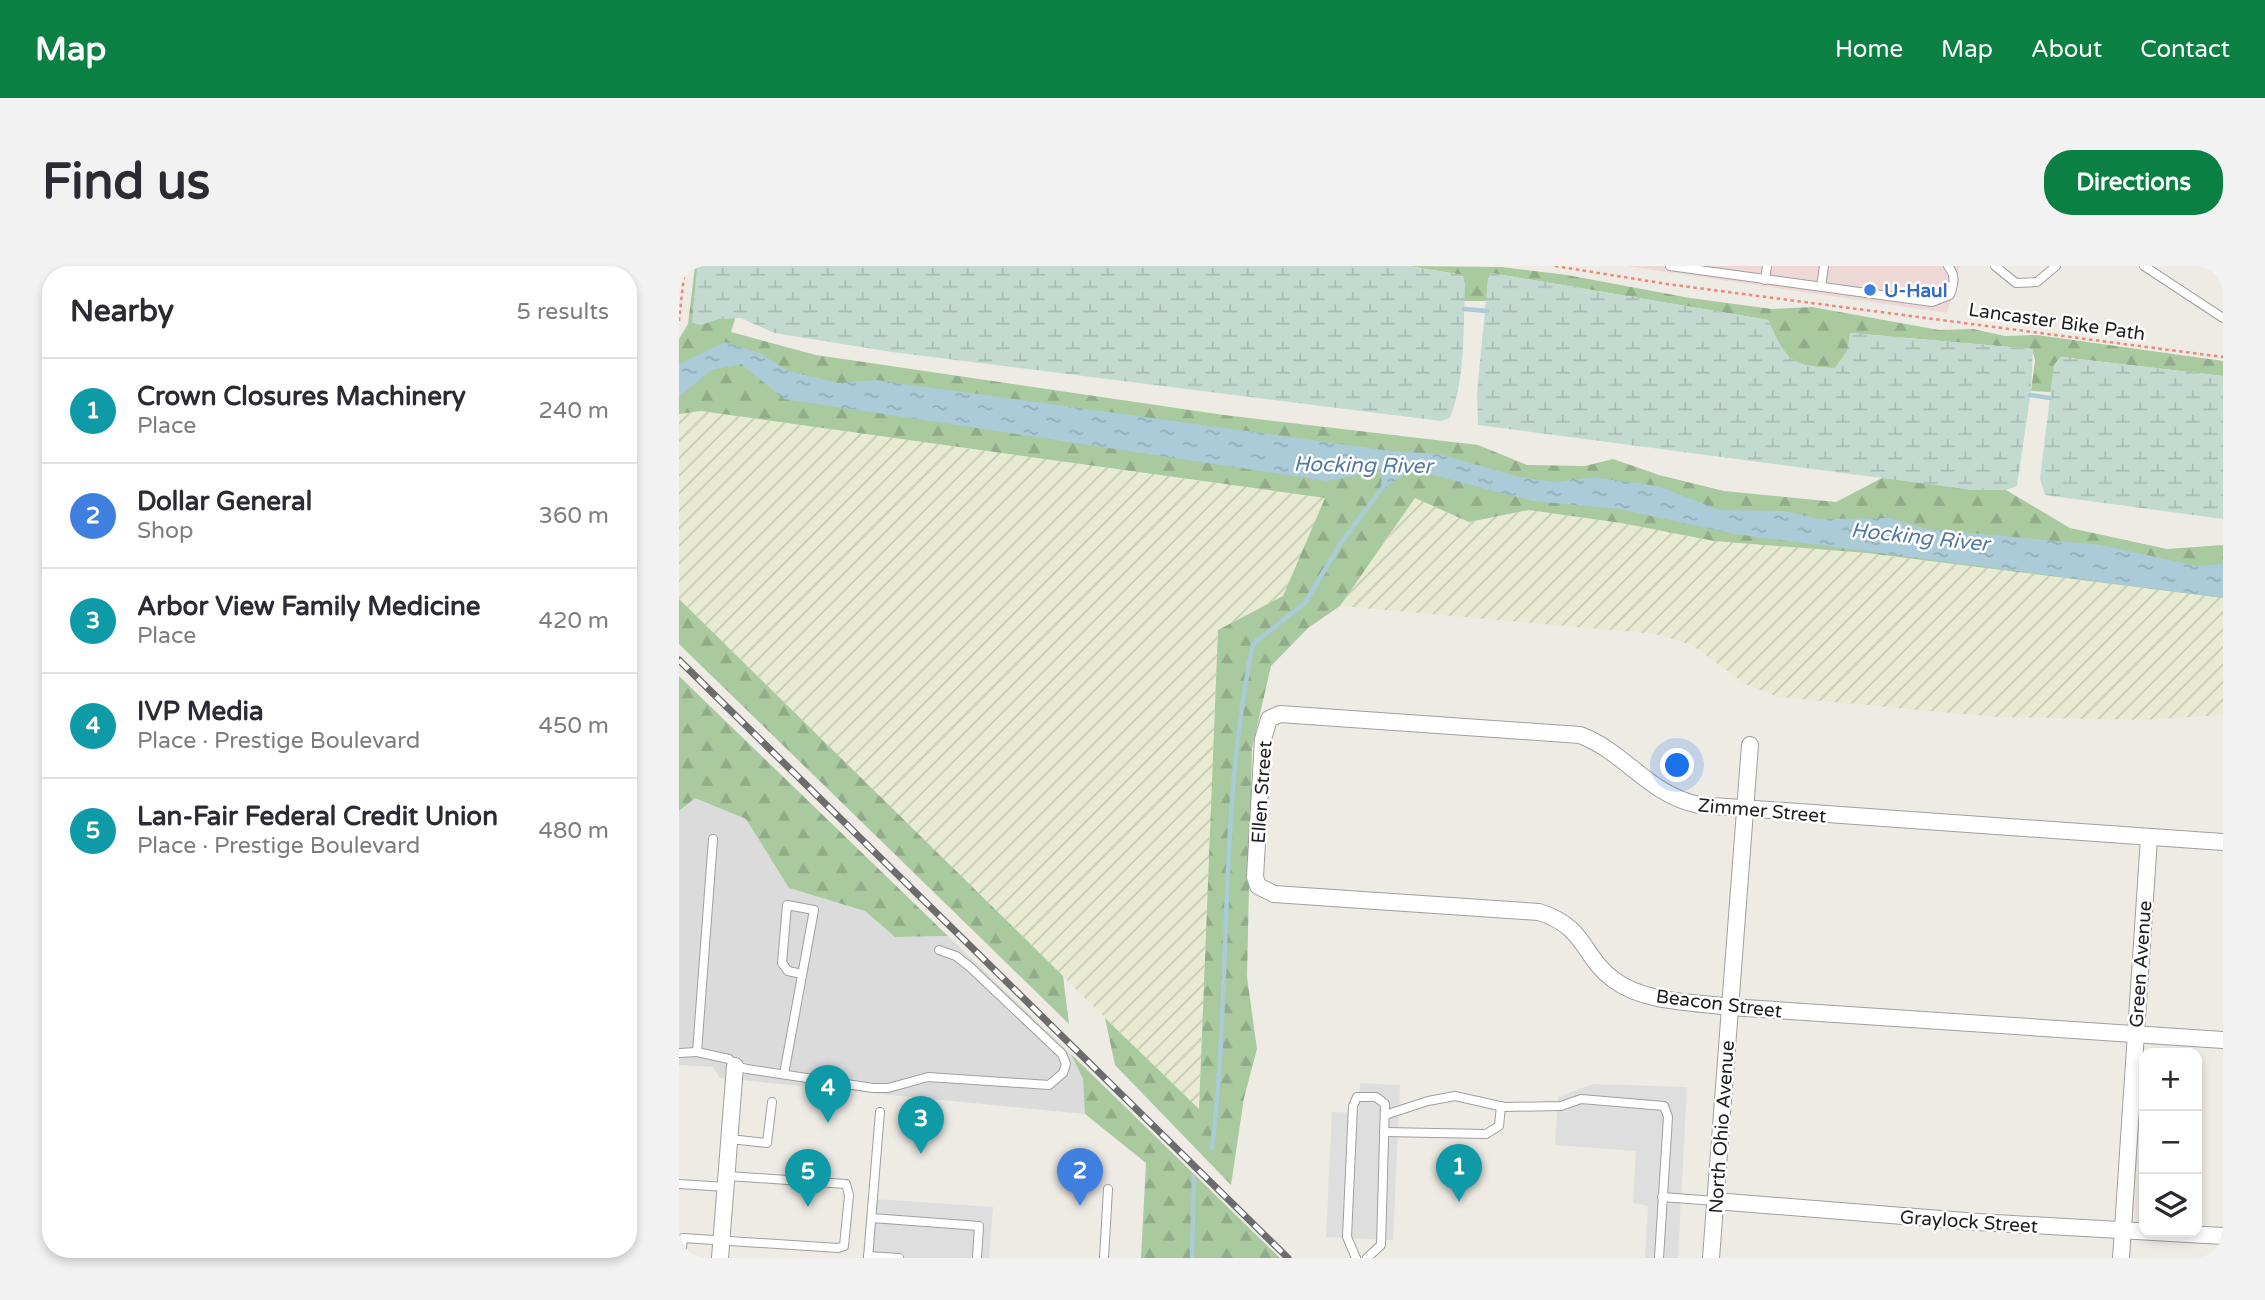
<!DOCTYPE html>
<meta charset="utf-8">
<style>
body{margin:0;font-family:"Varela Round",sans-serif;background:#f2f2f3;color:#2b2b33}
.controls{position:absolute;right:21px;bottom:21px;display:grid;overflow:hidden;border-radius:14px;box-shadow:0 4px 10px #0003}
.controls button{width:63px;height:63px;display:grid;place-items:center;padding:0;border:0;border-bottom:2px solid #e1e1e2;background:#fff;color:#2b2b33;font:35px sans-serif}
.you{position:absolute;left:999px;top:500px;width:24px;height:24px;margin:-18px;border:5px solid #fff;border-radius:50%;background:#1a73e8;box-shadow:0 0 0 10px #1a73e833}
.badge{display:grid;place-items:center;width:46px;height:46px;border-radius:50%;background:#0b8043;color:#fff;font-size:23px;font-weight:700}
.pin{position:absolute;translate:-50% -58px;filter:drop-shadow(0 2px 4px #0008)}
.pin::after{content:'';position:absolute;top:37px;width:24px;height:21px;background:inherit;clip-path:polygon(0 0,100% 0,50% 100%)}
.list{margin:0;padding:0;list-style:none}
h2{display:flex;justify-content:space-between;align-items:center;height:91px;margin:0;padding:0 28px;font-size:30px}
h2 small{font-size:23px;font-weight:400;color:#7c7c81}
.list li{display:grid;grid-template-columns:46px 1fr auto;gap:21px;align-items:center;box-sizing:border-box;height:105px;padding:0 28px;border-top:2px solid #e1e1e2}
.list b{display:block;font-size:26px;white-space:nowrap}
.list p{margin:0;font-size:23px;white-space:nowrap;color:#7c7c81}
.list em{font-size:23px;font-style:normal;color:#7c7c81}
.icon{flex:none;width:38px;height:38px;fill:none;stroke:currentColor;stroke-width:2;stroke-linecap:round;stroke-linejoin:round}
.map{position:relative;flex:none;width:1544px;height:992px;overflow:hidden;border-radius:28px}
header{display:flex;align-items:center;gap:42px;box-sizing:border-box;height:98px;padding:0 35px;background:#0b8043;color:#fff}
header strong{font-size:33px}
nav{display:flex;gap:38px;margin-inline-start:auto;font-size:24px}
.intro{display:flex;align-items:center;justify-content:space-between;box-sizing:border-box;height:168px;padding:0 42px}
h1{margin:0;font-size:49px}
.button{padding:18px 32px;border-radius:28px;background:#0b8043;color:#fff;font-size:24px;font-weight:700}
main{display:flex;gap:42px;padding:0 42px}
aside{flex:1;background:#fff;border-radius:28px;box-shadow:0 4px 10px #0003}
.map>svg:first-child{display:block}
.residential{fill:#dcdbdb}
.commercial{fill:#edd8d6}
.farmland{fill:url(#farmland-furrows)}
.forest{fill:url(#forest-firs)}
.wetland{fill:url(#wetland-marsh)}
.parking{fill:#dedede}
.water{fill:url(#water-ripples)}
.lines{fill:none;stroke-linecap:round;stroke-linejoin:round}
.stream{stroke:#aacbd7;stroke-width:4.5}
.service-casing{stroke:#9f9f9f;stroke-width:10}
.minor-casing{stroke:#9f9f9f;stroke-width:18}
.path{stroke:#eb8979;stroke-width:2.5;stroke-dasharray:3.5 3.5;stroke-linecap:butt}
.service{stroke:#fff;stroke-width:8}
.minor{stroke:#fff;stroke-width:16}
.rail-casing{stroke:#6c6c6c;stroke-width:7}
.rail{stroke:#fff;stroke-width:4.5;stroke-dasharray:13;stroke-linecap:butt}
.shop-dot{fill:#3f7fe0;stroke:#fff;stroke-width:2.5}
.labels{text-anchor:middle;stroke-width:5;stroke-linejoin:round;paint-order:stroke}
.shop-label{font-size:19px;font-weight:bold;fill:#366cbe;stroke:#fff;text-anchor:start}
.street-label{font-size:19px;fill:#1e1e1e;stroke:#fff}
.water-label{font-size:21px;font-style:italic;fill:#5479a3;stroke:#fff}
</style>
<header>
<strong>Map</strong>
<nav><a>Home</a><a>Map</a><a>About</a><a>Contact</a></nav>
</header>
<div class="intro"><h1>Find us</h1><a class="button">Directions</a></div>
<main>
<aside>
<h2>Nearby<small>5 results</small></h2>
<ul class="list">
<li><span class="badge" style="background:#0f9aa8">1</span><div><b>Crown Closures Machinery</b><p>Place</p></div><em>240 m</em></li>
<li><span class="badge" style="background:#3f7fe0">2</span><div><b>Dollar General</b><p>Shop</p></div><em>360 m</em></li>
<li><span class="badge" style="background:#0f9aa8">3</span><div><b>Arbor View Family Medicine</b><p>Place</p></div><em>420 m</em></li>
<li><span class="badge" style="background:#0f9aa8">4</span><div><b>IVP Media</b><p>Place · Prestige Boulevard</p></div><em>450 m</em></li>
<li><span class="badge" style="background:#0f9aa8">5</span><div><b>Lan-Fair Federal Credit Union</b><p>Place · Prestige Boulevard</p></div><em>480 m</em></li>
</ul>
</aside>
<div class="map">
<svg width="1544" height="992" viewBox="0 0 1544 992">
<defs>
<pattern id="farmland-furrows" width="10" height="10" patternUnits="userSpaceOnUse" patternTransform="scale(1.75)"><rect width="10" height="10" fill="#e8ebd2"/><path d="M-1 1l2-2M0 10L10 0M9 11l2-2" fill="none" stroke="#c7c9b4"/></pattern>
<pattern id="forest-firs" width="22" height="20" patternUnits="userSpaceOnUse" patternTransform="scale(1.75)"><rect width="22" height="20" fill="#a9c99e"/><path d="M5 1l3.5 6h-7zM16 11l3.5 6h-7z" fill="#91ac88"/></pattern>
<pattern id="wetland-marsh" width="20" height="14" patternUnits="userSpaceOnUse" patternTransform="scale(1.75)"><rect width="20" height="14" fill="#c3dad1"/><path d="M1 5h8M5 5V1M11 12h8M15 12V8" fill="none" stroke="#a7bbb3"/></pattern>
<pattern id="water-ripples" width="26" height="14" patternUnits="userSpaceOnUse" patternTransform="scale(1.75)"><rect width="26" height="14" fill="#aacbd7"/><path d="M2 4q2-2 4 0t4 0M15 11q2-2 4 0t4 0" fill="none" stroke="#92aeb8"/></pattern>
</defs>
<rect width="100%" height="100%" fill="#eeebe5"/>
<!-- residential -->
<polygon class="residential" points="16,531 67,553 110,622 186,645 216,671 269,670 392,788 404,813 406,848 41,812 34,801 0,799 0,545"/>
<!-- commercial -->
<polygon class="commercial" points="947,0 1281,0 1268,47"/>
<!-- farmland -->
<g class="farmland">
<polygon points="22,145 646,232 604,330 539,364 520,844 0,333 0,148"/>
<polygon points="737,232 790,256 850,244 942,257 1035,275 1188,287 1544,332 1544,449 1463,454 1317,451 1100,431 1068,419 1013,379 977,368 661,340"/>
</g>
<!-- forest -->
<g class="forest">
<polygon points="16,0 34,0 56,53 52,66 137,89 545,149 799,179 848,199 906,200 934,193 980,209 1045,225 1157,236 1205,211 1294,224 1327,224 1391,262 1488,283 1544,279 1544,332 1188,287 1035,275 942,257 850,244 790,256 736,232 661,340 629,362 592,400 573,482 568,711 578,783 565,832 552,919 436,799 426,752 520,843 539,364 604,330 646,232 22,145 0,148 0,73 9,58"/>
<path d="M730,0L822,1L888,9L1011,32L1093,43L1133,41L1260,64L1294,63L1326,70L1358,69L1544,95V110L1382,91L1375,99L1372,126L1352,125L1356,94L1353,83L1172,67L1169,85L1156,102C1111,100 1107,95 1089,54L812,7L809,13L808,35H785L784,9Z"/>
<polygon points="0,333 384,710 390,758 0,378"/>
<polygon points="0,410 269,670 216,671 186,645 110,622 67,553 16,532 0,545"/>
<polygon points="392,788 601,992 462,992 467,897 406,848 404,813"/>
</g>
<!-- wetland -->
<g class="wetland">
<path d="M18,0H728L784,9L786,18C784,61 787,111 771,152L762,155L213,86L95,67L62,52L41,53L21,59L13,57Z"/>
<path d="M812,7L1089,54C1107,94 1111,101 1156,102L1168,85L1171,67L1354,83L1352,125L1338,220L1327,224H1294L799,159L798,126L809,13Z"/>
<polygon points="1382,91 1544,110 1544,253 1366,229 1361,212 1375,99"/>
</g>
<!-- parking -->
<g class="parking">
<polygon points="681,817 721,819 714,974 647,971 653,846 680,847"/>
<polygon points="914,818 1008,821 999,992 966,992 969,940 954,937 957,885 876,879 879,831"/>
<polygon points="196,933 314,941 310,992 193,992"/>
</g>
<!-- water -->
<polygon class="water" points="46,76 80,87 109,105 159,117 197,114 712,185 760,188 840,211 877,216 914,211 979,220 1040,244 1105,245 1141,253 1211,252 1248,263 1422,279 1518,300 1544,298 1544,332 1056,268 940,243 854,235 754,209 727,206 702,225 703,204 648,215 105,133 62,98 32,104 0,131 0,98"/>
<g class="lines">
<!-- stream -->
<g class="stream">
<polyline points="785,43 808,45"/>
<polyline points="1351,129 1371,132"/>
<path d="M533,882C553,715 539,544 574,378L626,337L662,277L704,221"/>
<polyline points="513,992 515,911"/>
</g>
<!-- service casing -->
<g class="service-casing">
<g id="service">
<path d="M991,0L1253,36L1271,29C1275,18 1277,9 1269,0"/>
<polyline points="1316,0 1337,17 1358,16 1377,0"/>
<polyline points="1465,0 1544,52"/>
<polyline points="1086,14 1088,0"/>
<polyline points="1142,21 1145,0"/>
<polyline points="34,573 18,786 50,793 56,800 68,803 194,822 209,822 249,811 370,819 384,807 387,798 383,788 291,701 277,690 260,684"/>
<polyline points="0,787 18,786"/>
<polyline points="105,808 135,644 108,639 103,697 109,705 123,708"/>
<polyline points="706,849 749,835 776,830 825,841 882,840 902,833 985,840 989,851 980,992"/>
<polyline points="705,866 807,868 820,860 822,840"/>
<polyline points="51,873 88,877 93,836"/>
<polyline points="0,918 47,921"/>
<polyline points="983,931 1036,935"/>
<polyline points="193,952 300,960 298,992"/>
<polyline points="189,990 220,992"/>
<polyline points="2,992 4,972 159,982 165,980 170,929 167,918 49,910"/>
<polyline points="189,992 201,846"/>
<polyline points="425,992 429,923"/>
<polyline points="677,992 668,971 674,840 678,831 697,831 706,838 702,979 688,992"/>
</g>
</g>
<!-- minor casing -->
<g class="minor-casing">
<g id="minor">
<path d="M1544,576L1020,539C968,528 948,487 901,469L601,448L590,453L584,473L576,611L579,620L595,628L860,646C908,661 903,691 935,714C966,737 1014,736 1051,741L1544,774"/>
<polyline points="1036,935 1299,956 1544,970"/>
<polyline points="41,992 56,800"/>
<polyline points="1032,992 1071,479"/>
<polyline points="1442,992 1470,572"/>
</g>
</g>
<!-- path -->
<g class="path">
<polyline points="876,0 988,18 1544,91"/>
<polyline points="0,55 6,0"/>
</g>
<!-- service -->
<use href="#service" class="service"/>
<!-- minor -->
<use href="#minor" class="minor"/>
<!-- rail casing -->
<g class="rail-casing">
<polyline id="rail" points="0,394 609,992"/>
</g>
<!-- rail -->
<use href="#rail" class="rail"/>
</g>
<!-- markers -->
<circle class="shop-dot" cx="1191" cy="24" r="7"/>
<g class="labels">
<!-- shop labels -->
<g class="shop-label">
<text x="1205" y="31">U-Haul</text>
</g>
<!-- street labels -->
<g class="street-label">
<text transform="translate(1378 55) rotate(8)" y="7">Lancaster Bike Path</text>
<text transform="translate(582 526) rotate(-86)" y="7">Ellen Street</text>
<text transform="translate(1083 544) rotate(5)" y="7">Zimmer Street</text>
<text transform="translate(1461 698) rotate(-86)" y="7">Green Avenue</text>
<text transform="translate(1040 737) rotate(7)" y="7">Beacon Street</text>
<text transform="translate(1042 861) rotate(-86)" y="7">North Ohio Avenue</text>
<text transform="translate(1290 955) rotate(4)" y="7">Graylock Street</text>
</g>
<!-- water labels -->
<g class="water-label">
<text transform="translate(684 199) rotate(1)" y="7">Hocking River</text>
<text transform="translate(1241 271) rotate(6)" y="7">Hocking River</text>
</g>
</g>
</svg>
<div class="controls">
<button>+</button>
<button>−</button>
<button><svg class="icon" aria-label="layers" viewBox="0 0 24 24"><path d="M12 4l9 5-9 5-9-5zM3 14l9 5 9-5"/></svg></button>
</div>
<div class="you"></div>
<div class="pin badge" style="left:780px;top:936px;background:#0f9aa8">1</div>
<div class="pin badge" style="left:401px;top:940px;background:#3f7fe0">2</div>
<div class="pin badge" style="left:242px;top:888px;background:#0f9aa8">3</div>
<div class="pin badge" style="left:149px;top:857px;background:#0f9aa8">4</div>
<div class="pin badge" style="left:129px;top:941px;background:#0f9aa8">5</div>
</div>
</main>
